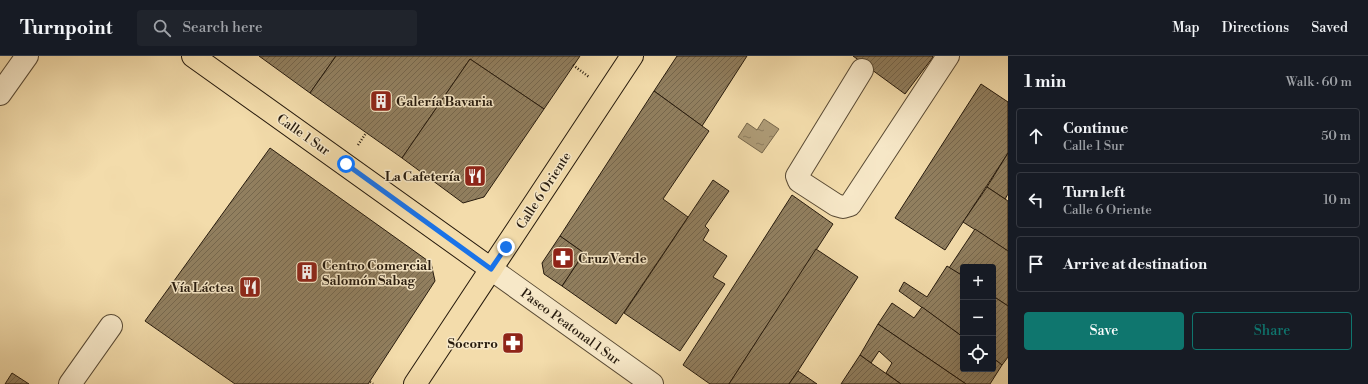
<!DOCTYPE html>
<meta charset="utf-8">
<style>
body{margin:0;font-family:"Libre Bodoni",serif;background:#20242c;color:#f1f3f6}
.controls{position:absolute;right:12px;bottom:12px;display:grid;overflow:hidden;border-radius:4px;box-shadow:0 4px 16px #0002}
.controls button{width:36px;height:36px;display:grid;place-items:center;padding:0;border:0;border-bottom:1px solid #363941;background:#171b24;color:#f1f3f6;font:20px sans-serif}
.stop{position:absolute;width:12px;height:12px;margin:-9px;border:3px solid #1a73e8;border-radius:50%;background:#fff}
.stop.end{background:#1a73e8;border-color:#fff;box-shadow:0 1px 4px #0008}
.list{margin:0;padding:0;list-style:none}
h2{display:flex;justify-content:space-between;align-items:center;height:52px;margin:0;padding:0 16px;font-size:17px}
h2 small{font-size:13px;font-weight:400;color:#9ea1a6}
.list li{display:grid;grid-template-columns:26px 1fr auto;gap:12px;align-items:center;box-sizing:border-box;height:56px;margin:0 8px 8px;padding:0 8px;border:1px solid #363941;border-radius:4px}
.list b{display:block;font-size:15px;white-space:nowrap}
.list p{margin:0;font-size:13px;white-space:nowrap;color:#9ea1a6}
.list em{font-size:13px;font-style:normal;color:#9ea1a6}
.actions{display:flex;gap:8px;padding:12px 16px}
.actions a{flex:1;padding:9px 0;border:1px solid #0f766e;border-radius:4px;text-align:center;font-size:14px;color:#0f766e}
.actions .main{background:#0f766e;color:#fff}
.icon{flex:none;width:22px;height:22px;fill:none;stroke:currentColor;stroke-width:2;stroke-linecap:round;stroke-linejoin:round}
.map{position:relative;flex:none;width:1008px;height:328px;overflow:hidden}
header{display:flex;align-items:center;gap:24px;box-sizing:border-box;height:56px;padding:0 20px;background:#171b24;border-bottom:1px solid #363941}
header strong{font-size:19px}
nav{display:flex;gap:22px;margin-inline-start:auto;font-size:14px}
.search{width:280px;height:36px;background:#20242c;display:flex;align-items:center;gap:10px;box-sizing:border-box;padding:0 14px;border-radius:4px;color:#9ea1a6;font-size:15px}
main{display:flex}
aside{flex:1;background:#171b24}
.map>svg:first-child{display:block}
.water{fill:url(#water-ripples);stroke:#77674b}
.building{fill:url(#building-hatch);stroke:#261a0d}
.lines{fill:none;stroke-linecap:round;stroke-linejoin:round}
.minor-casing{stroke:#594a34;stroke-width:24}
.major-casing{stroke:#261a0d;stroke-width:24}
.path{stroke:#261a0d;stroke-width:2.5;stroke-dasharray:1 2;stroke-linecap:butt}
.minor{stroke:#f7e8c8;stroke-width:22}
.major{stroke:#f3dcab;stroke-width:22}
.route{stroke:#1a73e8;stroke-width:5}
.labels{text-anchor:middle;stroke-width:3;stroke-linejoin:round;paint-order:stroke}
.poi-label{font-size:13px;font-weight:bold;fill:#261a0d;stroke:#f7e8c8;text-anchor:start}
.street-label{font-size:13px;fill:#261a0d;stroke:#f7e8c8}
</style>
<header>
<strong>Turnpoint</strong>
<div class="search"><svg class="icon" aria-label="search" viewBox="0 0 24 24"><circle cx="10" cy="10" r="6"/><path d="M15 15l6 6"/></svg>Search here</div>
<nav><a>Map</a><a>Directions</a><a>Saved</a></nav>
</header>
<main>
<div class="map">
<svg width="1008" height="328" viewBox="0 0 1008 328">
<defs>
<pattern id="water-ripples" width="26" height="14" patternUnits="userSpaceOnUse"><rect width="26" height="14" fill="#ad9a75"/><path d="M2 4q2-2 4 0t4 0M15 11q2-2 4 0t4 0" fill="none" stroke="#8d7d5e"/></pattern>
<pattern id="building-hatch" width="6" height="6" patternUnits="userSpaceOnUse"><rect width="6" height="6" fill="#917f5f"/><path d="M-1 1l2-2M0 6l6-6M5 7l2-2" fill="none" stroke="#76674d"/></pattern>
</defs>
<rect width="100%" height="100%" fill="#f3dcab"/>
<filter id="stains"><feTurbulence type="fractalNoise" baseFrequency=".005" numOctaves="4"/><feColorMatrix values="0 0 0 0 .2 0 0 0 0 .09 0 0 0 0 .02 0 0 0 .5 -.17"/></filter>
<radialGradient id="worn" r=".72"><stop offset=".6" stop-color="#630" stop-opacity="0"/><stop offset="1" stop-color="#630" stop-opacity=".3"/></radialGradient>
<!-- water -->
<polygon class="water" points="764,63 779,73 762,97 738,81 747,67 757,74"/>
<!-- building -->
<g class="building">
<polygon points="259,0 336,0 310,37"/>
<polygon points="336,0 580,0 544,53 470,3 402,102 310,37"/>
<polygon points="677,0 747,0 702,70 654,35"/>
<polygon points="853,0 932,0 933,1 905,38"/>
<polygon points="470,3 544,53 484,141 463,147 402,102"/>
<polygon points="981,28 1008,46 1008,97 945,194 895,162"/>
<polygon points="654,35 709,75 663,143 688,161 616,268 562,230 584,197 560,180"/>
<polygon points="270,92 431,207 435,225 368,328 235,328 145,265"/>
<polygon points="1008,97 1008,138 1005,143 987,131"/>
<polygon points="713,124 729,135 705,170 709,174 703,184 727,200 713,221 725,228 680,295 624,257"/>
<polygon points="987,131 1008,145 1008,195 963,166"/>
<polygon points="792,139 833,168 729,328 710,328 683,309"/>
<polygon points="975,173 1008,195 1008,250 993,240 993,211 963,211 963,220 949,212"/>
<polygon points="560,180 584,197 562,230 544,218 542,207"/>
<polygon points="816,193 858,221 798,315 789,328 729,328"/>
<polygon points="947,210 963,220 963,281 899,235 904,226 927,241"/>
<polygon points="993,240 1008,250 1008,301 1002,309 993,302"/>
<polygon points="892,247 914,262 922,251 963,281 963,313 993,313 993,302 1002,309 990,328 966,328 878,268"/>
<polygon points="878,268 966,328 901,328 886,317 892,307 879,295 871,307 860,299"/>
<polygon points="860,299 871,307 901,328 841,328"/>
<polygon points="798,315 817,328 789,328"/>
<polygon points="12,317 29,328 5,328"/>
</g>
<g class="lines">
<!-- minor casing -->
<g class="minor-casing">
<g id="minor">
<polyline points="862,14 797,120 799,125 836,149 843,151 850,149 948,0"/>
<polyline points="0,38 27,0"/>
<polyline points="491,213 652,328"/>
<polyline points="70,328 111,270"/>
</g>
</g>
<!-- major casing -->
<g class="major-casing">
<g id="major">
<polyline points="193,0 491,213"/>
<polyline points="415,328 632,0"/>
</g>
</g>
<!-- path -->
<g class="path">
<polyline points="573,9 589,21"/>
<polyline points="358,89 366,77"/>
<polyline points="370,326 373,328"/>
</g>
<!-- minor -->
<use href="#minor" class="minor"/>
<!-- major -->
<use href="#major" class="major"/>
</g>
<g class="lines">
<!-- route -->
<polyline class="route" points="346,108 491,213 506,191"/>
</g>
<!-- icons -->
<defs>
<g id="building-square" transform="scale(1.15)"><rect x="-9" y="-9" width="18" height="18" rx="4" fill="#8f2418" stroke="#f7e8c8"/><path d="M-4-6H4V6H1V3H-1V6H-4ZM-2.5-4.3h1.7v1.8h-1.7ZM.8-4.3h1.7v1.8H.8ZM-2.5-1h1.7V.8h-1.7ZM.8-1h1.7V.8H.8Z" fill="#fff"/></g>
<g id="restaurant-square" transform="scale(1.15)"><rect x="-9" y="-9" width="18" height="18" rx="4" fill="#8f2418" stroke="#f7e8c8"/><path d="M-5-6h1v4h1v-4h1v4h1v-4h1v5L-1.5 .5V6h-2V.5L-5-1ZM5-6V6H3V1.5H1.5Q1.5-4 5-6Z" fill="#fff"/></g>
<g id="pharmacy-square" transform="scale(1.15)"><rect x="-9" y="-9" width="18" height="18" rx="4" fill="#8f2418" stroke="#f7e8c8"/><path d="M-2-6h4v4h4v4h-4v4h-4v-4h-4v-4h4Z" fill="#fff"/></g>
</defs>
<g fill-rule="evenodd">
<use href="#building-square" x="381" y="45"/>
<use href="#restaurant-square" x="475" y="120"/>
<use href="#pharmacy-square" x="563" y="202"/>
<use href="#building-square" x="307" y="216"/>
<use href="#restaurant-square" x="250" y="231"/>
<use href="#pharmacy-square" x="513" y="287"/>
</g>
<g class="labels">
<!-- poi labels -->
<g class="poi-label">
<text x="396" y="50">Galería Bavaria</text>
<text x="460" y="125" text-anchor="end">La Cafetería</text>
<text x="578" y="207">Cruz Verde</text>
<text x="322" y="214">Centro Comercial<tspan x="322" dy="15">Salomón Sabag</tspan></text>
<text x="234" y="236" text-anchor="end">Vía Láctea</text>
<text x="498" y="292" text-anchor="end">Socorro</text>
</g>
<!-- street labels -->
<g class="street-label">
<text transform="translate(304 78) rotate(35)" y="5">Calle 1 Sur</text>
<text transform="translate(543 134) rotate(-57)" y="5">Calle 6 Oriente</text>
<text transform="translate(571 270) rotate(36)" y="5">Paseo Peatonal 1 Sur</text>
</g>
</g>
<rect width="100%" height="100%" filter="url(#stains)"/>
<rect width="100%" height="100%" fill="url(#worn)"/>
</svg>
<div class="controls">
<button>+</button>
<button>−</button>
<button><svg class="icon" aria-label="locate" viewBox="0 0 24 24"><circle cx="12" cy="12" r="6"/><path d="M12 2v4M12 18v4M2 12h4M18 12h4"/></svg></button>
</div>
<div class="stop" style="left:346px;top:108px"></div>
<div class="stop end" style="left:506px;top:191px"></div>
</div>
<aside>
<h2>1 min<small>Walk · 60 m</small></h2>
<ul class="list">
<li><svg class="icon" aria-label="ahead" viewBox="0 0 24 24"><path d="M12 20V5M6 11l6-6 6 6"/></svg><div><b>Continue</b><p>Calle 1 Sur</p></div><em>50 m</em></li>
<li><svg class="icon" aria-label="left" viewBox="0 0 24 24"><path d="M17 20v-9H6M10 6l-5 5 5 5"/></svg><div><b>Turn left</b><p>Calle 6 Oriente</p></div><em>10 m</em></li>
<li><svg class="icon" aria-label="arrive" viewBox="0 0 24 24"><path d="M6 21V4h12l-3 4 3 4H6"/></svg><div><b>Arrive at destination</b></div></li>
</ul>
<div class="actions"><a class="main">Save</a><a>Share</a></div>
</aside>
</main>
